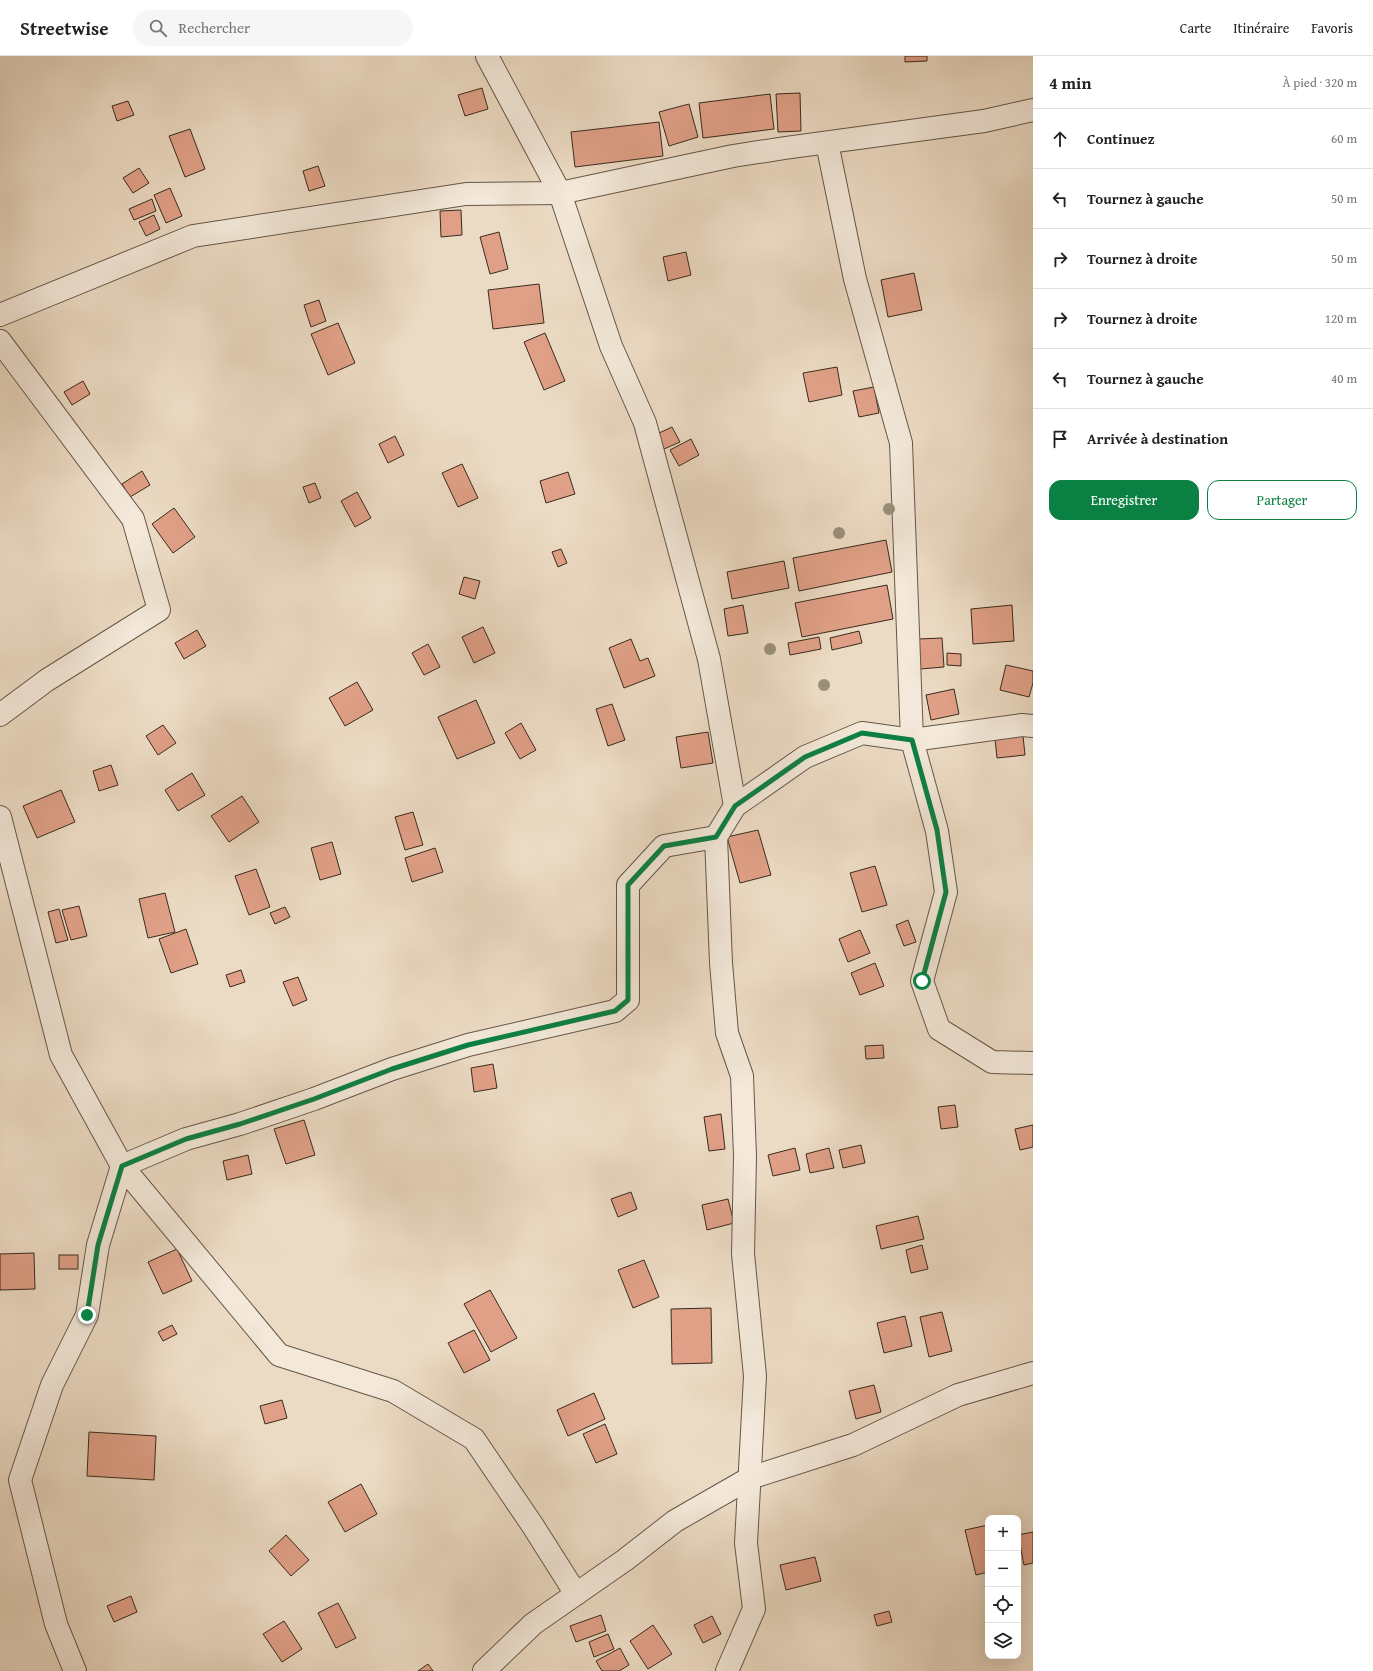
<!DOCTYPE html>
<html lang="fr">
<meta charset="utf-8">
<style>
body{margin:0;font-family:"Gentium Book Plus",serif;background:#f6f6f6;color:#222}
.controls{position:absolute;right:12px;bottom:12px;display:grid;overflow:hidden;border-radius:8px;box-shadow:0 4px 16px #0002}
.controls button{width:36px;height:36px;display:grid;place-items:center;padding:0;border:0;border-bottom:1px solid #e0e0e0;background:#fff;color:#222;font:20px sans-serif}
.stop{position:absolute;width:12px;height:12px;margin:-9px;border:3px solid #0b8043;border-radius:50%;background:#fff}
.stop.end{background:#0b8043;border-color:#fff;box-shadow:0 1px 4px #0008}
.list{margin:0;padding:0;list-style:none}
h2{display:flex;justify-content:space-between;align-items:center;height:52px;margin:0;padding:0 16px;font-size:17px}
h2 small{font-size:13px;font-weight:400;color:#767676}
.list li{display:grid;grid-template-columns:26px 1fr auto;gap:12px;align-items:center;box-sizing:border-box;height:60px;padding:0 16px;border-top:1px solid #e0e0e0}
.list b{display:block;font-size:15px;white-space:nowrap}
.list em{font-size:13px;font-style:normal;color:#767676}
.actions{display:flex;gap:8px;padding:12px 16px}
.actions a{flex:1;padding:9px 0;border:1px solid #0b8043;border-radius:12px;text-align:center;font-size:14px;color:#0b8043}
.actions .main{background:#0b8043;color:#fff}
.icon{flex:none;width:22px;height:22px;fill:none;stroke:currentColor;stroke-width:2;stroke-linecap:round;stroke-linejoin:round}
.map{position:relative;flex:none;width:1033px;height:1615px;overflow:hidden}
header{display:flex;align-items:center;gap:24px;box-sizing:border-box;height:56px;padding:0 20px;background:#fff;border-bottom:1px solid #e0e0e0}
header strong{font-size:19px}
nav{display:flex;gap:22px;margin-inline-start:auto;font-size:14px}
.search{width:280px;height:36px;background:#f6f6f6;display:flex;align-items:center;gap:10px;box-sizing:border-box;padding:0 14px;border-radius:22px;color:#767676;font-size:15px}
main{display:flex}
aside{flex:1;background:#fff}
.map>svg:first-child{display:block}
.building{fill:#e0a087;stroke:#382b1d}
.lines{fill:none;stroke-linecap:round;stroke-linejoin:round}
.street-casing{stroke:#655747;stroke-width:24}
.street{stroke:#f3e8d9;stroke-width:22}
.tree{fill:#9a8f79}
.route{stroke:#0b8043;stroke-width:5}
</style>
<header>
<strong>Streetwise</strong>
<div class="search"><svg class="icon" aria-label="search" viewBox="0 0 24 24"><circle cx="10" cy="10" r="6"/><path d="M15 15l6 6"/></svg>Rechercher</div>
<nav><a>Carte</a><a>Itinéraire</a><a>Favoris</a></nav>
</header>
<main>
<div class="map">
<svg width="1033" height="1615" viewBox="0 0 1033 1615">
<rect width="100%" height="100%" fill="#ecdbc4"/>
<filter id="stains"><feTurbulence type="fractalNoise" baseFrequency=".005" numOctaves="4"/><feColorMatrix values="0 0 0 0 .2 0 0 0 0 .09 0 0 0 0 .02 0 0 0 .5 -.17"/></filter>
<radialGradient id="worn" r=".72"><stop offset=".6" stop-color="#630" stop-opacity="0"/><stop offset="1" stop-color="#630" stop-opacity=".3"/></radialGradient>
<!-- building -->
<g class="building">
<polygon points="905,0 927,0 927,5 905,6"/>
<polygon points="482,32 488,53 465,60 458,39"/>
<polygon points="800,37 801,75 778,76 776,38"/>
<polygon points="770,38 774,73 703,82 699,47"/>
<polygon points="128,45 134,59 117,65 112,50"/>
<polygon points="689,48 698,81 669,90 659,56"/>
<polygon points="659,66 663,100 575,111 571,76"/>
<polygon points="190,73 205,113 185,121 169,80"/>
<polygon points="318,110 325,130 309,135 303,115"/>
<polygon points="139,112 149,127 133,137 123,122"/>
<polygon points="170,132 182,160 166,167 154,139"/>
<polygon points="152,143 156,155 134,164 129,153"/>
<polygon points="461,154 462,179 441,181 440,155"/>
<polygon points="154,159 160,173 146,180 139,166"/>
<polygon points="499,176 508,213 490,218 480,181"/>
<polygon points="686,196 691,219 668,225 663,201"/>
<polygon points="914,217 922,254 888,261 881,224"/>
<polygon points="539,228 544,267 493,273 488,234"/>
<polygon points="319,244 326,265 311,271 304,249"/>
<polygon points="338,267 355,307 328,319 311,278"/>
<polygon points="545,277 565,325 544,334 524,286"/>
<polygon points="837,311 842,339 809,346 803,317"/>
<polygon points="83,325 90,338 72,349 64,336"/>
<polygon points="874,331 879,357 859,361 853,335"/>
<polygon points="672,371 680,386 664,393 657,378"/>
<polygon points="395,380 404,399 388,407 379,388"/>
<polygon points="691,383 699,399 679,410 670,394"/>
<polygon points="462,408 478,442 458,451 442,417"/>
<polygon points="142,415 150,429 130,441 122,428"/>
<polygon points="568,416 575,438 546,447 540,425"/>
<polygon points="315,427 321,442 309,447 303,431"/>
<polygon points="357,436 371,462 355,471 341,445"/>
<polygon points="174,452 195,481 173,497 152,468"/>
<polygon points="886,484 892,516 799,535 793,502"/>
<polygon points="561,493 567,507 558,511 552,496"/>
<polygon points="784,505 789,532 732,543 727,516"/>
<polygon points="464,521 480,525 475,543 459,538"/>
<polygon points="887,529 893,563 802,581 795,547"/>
<polygon points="743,549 748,577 728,580 724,553"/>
<polygon points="1012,549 1014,585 973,588 971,553"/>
<polygon points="483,571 495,597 474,607 462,581"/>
<polygon points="197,574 206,590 184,603 175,587"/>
<polygon points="859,575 862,587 832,594 830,582"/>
<polygon points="819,581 821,593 790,599 788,587"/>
<polygon points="942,582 944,611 920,613 918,583"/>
<polygon points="631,583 640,605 648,602 655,620 624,632 609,592"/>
<polygon points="428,588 440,611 424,619 412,597"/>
<polygon points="947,597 961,598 961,610 947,609"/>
<polygon points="1006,609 1033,615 1033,627 1029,641 1000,634"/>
<polygon points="357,626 373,654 345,670 329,642"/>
<polygon points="954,633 959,658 931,664 926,639"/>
<polygon points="476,644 495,687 457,703 438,661"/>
<polygon points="612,648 625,684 608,690 596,653"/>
<polygon points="521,667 536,694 520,703 505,677"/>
<polygon points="163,669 176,687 158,699 146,680"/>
<polygon points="708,676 713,707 681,712 676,681"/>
<polygon points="1023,680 1025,699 997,702 995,683"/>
<polygon points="111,709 118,729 99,735 93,715"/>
<polygon points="192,717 205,739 178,755 165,734"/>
<polygon points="61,734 75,766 37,782 23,750"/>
<polygon points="242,740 259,766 229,786 211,760"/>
<polygon points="413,756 423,789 405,794 395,761"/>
<polygon points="758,774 771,819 740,827 727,781"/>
<polygon points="332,786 341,818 320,824 311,792"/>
<polygon points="435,792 443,816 412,826 405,802"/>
<polygon points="875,810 887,849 862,856 850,817"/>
<polygon points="256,813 270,851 249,859 235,820"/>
<polygon points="165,837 175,876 148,882 139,843"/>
<polygon points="79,850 87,880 71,884 62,854"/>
<polygon points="285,851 290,861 275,868 270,857"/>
<polygon points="59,853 68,884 56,887 48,856"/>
<polygon points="908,864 916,886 904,890 896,869"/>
<polygon points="186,873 198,908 171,917 159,883"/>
<polygon points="860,874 870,897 848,906 839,883"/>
<polygon points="875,907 884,930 860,939 851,917"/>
<polygon points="241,914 245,926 230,931 226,919"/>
<polygon points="298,921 307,944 293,950 283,926"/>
<polygon points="883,989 884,1002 866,1003 865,990"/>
<polygon points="493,1008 497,1032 474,1036 471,1012"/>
<polygon points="955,1049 958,1071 941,1073 938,1051"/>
<polygon points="721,1058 725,1093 709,1095 704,1061"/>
<polygon points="304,1064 315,1099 286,1108 274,1073"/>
<polygon points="1033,1069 1033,1091 1020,1094 1015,1073"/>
<polygon points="861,1089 865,1107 843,1112 839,1094"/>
<polygon points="795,1092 800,1114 773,1120 768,1099"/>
<polygon points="829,1092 834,1112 810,1117 806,1098"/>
<polygon points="248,1099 252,1118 227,1124 223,1105"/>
<polygon points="631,1136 637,1153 618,1161 611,1143"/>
<polygon points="728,1143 734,1167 707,1174 702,1149"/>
<polygon points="918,1160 924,1183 881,1193 876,1170"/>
<polygon points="922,1189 928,1213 911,1217 906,1194"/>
<polygon points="177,1193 192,1225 163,1238 148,1206"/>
<polygon points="34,1197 35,1233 0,1234 0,1198"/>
<rect x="59" y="1199" width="19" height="14"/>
<polygon points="644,1204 659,1241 633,1252 618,1214"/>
<polygon points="490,1234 517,1282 491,1296 464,1248"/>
<polygon points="711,1252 712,1307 672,1308 671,1253"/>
<polygon points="942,1256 952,1295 929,1301 920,1261"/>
<polygon points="905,1260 912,1290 884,1297 877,1267"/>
<polygon points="172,1269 177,1278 163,1285 158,1276"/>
<polygon points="474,1274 490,1304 464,1317 448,1287"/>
<polygon points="874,1329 881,1356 856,1363 849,1335"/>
<polygon points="594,1337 605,1363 568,1380 557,1354"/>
<polygon points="282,1344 287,1362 265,1368 260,1350"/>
<polygon points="605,1368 617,1398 596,1407 583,1378"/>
<polygon points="89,1376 156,1380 154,1424 87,1420"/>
<polygon points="361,1428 377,1458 345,1476 328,1446"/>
<polygon points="988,1469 988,1516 976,1519 965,1474"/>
<polygon points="1033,1476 1033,1507 1024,1509 1018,1479"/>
<polygon points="286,1479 309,1504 291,1520 269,1495"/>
<polygon points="815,1501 821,1525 786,1534 780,1509"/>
<polygon points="131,1540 137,1556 114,1566 107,1550"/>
<polygon points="338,1547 356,1582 336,1592 318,1557"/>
<polygon points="889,1555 892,1566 877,1570 874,1559"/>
<polygon points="601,1559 606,1575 576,1586 570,1570"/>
<polygon points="712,1560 721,1578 703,1587 694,1569"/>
<polygon points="284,1565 302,1593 282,1606 263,1578"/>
<polygon points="653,1569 672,1598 648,1613 630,1585"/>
<polygon points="608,1578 614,1593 594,1601 589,1586"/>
<polygon points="620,1592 629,1609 619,1615 602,1615 596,1605"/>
<polygon points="428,1608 433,1615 418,1615"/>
</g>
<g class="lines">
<!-- street casing -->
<g class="street-casing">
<g id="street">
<polyline points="487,0 560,137 611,290 645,367 709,603 735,750 716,781 721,907 727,977 742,1020 745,1100 743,1198 755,1320 746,1487 754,1553 727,1615"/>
<polyline points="827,87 855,223 901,387 912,684 937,775 946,836 922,925 939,973 992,1006 1033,1007"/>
<polyline points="0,259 193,180 466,138 560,137 733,100 785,92 984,65 1033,54"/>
<polyline points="0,285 133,463 159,554 47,624 0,659"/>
<polyline points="735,750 805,701 862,677 912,684 1022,669 1033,670"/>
<polyline points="0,761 61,999 122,1110 98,1189 87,1259 52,1329 20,1424 56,1568 75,1615"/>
<polyline points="576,1538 533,1470 474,1383 393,1335 279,1299 122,1110 186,1083 240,1068 314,1043 392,1013 468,989 615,955 628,944 628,829 664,790 716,781"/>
<polyline points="484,1615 533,1568 625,1504 675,1465 750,1422 853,1389 958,1339 1033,1317"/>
</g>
</g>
<!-- street -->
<use href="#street" class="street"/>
</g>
<!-- trees -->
<g class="tree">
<circle cx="889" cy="453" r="6"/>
<circle cx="839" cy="477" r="6"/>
<circle cx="770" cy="593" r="6"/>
<circle cx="824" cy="629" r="6"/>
</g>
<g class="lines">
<!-- route -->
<polyline class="route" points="87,1259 98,1189 122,1110 186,1083 240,1068 314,1043 392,1013 468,989 615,955 628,944 628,829 664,790 716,781 735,750 805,701 862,677 912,684 937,774 946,836 922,925"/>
</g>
<rect width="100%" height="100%" filter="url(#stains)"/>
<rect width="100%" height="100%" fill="url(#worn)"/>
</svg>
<div class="controls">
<button>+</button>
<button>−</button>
<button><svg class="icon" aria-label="locate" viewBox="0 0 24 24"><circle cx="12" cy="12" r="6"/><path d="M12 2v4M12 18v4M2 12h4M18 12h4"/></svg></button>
<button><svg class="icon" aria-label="layers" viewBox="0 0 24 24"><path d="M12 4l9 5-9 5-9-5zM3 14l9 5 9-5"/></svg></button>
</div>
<div class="stop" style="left:922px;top:925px"></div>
<div class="stop end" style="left:87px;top:1259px"></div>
</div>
<aside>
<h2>4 min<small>À pied · 320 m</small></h2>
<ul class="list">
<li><svg class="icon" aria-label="ahead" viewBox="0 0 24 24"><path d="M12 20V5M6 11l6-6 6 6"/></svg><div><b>Continuez</b></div><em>60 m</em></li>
<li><svg class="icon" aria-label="left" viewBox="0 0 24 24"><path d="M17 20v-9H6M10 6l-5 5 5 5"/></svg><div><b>Tournez à gauche</b></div><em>50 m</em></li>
<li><svg class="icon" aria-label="right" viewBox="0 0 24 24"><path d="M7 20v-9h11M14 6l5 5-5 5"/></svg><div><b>Tournez à droite</b></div><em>50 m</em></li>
<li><svg class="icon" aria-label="right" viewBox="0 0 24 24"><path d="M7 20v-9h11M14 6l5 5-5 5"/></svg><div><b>Tournez à droite</b></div><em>120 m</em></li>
<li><svg class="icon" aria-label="left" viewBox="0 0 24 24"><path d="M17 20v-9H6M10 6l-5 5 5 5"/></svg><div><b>Tournez à gauche</b></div><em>40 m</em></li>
<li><svg class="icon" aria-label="arrive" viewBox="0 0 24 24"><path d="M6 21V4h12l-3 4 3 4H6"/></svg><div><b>Arrivée à destination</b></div></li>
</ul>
<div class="actions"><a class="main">Enregistrer</a><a>Partager</a></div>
</aside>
</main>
